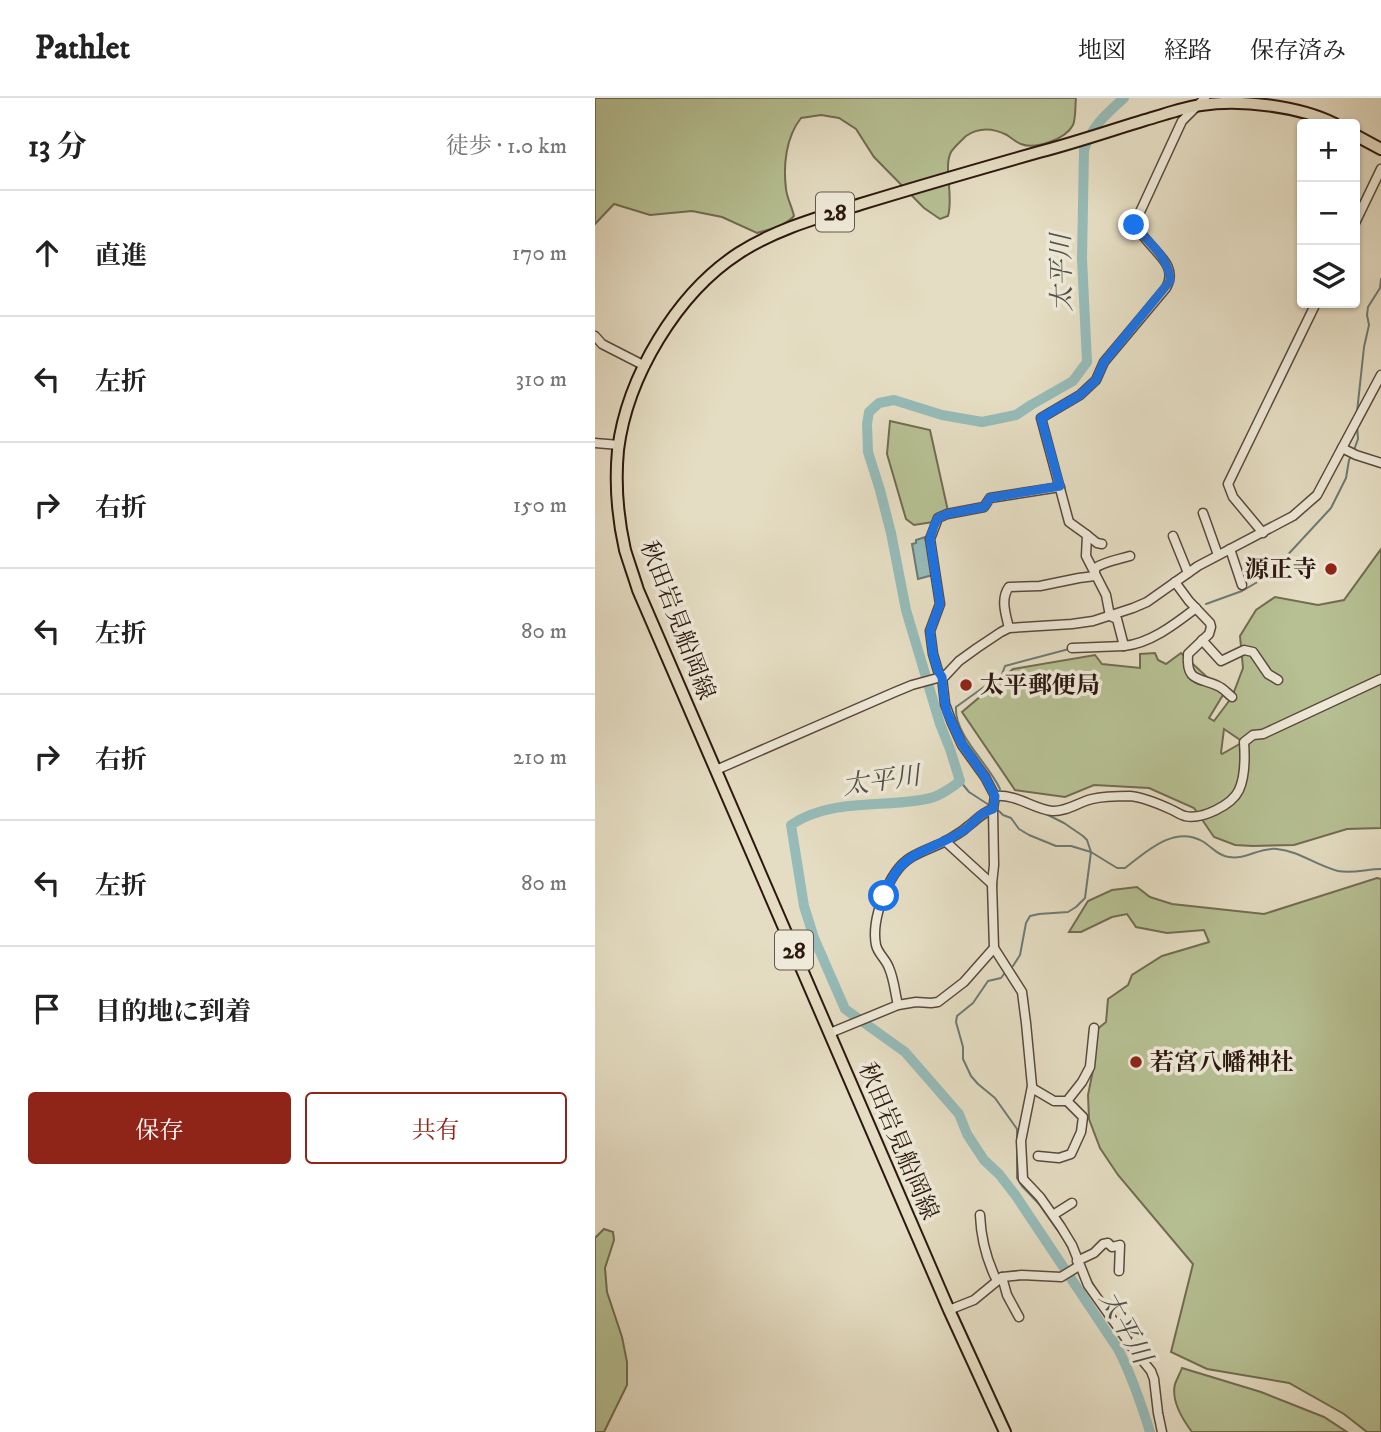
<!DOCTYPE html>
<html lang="ja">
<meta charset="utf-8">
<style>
body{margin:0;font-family:"IM FELL DW Pica","Noto Serif JP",serif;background:#f6f6f6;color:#222}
.controls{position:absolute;right:21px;top:21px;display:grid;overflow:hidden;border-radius:7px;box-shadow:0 2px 5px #0004}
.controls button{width:63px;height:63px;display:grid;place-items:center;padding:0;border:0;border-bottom:2px solid #e0e0e0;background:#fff;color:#222;font:35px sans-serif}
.stop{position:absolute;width:21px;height:21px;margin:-16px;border:5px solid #1a73e8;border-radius:50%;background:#fff}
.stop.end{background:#1a73e8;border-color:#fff;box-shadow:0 2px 7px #0008}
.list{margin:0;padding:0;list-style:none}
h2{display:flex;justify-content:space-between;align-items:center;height:91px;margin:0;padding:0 28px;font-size:30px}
h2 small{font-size:23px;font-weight:400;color:#767676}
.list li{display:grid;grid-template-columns:46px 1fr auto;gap:21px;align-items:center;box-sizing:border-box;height:126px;padding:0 28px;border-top:2px solid #e0e0e0}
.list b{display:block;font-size:26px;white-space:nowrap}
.list em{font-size:23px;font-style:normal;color:#767676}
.actions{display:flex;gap:14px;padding:21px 28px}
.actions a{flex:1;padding:16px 0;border:2px solid #8f2418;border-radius:7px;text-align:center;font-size:24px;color:#8f2418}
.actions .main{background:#8f2418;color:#fff}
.icon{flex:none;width:38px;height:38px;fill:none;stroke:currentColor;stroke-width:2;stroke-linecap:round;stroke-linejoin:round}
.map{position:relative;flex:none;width:786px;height:1334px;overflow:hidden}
header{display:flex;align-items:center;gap:42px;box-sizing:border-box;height:98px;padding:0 35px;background:#fff;border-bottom:2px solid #e0e0e0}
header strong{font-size:33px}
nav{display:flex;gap:38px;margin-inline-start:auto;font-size:24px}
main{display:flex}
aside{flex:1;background:#fff}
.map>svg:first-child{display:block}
.green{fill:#b6c093;stroke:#716c52;stroke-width:2;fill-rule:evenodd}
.water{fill:#96bbb8;stroke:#6c7a75;stroke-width:2}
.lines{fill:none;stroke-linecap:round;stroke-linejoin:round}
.stream{stroke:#6c7a75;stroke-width:2}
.river{stroke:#96bbb8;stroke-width:10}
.minor-casing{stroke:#5a493d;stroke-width:11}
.major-casing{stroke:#2c1810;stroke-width:14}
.minor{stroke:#eee9d8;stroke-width:8}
.major{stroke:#e5ddc3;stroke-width:10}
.route{stroke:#1a73e8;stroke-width:9}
.poi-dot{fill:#8f2418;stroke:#eee9d8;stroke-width:2.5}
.labels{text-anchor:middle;stroke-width:7;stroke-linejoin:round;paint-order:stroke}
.shield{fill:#eee9d8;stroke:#66574c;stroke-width:2}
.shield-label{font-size:23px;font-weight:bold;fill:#2c1810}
.poi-label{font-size:24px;font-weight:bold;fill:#2c1810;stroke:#eee9d8;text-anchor:start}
.street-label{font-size:24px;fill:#2c1810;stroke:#eee9d8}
.water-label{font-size:26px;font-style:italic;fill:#51514b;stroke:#eee9d8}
</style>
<header>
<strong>Pathlet</strong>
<nav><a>地図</a><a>経路</a><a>保存済み</a></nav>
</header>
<main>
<aside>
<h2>13 分<small>徒歩 · 1.0 km</small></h2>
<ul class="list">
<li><svg class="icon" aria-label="ahead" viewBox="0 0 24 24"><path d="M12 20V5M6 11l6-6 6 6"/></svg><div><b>直進</b></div><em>170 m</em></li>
<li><svg class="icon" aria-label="left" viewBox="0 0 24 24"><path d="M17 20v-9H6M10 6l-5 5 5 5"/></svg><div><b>左折</b></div><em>310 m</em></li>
<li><svg class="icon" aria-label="right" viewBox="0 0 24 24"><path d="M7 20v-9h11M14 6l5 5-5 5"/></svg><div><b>右折</b></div><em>150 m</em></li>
<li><svg class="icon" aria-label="left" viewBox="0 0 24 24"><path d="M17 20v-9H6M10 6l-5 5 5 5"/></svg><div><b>左折</b></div><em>80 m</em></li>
<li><svg class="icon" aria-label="right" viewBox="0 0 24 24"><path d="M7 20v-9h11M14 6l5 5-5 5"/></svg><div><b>右折</b></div><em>210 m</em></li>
<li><svg class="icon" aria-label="left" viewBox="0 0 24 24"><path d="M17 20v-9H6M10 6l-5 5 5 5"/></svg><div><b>左折</b></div><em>80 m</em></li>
<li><svg class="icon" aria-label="arrive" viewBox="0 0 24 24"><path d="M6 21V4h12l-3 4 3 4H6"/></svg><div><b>目的地に到着</b></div></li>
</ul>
<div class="actions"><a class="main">保存</a><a>共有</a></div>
</aside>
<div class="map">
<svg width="786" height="1334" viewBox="0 0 786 1334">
<rect width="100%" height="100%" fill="#e5ddc3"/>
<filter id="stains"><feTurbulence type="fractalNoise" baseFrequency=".00286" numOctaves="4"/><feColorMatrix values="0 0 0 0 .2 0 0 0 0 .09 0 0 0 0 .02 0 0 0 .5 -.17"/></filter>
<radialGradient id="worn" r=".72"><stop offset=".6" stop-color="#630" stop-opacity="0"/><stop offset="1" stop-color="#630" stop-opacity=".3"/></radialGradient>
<!-- green -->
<g class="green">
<path d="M0,0H481C480,8 481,20 478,27C471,41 440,52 426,46C421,44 416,40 412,37C398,30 384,29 371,38C366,43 360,48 356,54C348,69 359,98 353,118L345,121L329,110L279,59L261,31L244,20L226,17L206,20C191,39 188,67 191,91C192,100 197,109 199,118C190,128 175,131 162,135L127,119L97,113L55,117L19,106L0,126Z"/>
<polygon points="295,323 335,332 353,413 338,424 319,427 311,421 292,356"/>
<path d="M786,451V730L752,731L699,747L658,748L640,747L619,739L599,710L554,690L499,687L470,699L420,692L367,614L418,571L500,557L507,566L545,570V556L560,555L563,562L571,566L586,555L612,579L631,592L614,620L619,623L637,599L648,570L645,538L661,512L680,499L723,507L749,502ZM629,631L648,644L627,656L626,655Z"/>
<polygon points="782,780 786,781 786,1334 772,1334 749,1316 694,1285 612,1271 576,1254 598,1166 523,1077 505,1050 494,1021 493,997 499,967 500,933 511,924 513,901 533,887 537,877 567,858 614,844 609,832 572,835 541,829 532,816 517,819 486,834 474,834 493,803 517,792 542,789 555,799 577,806 669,816"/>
<polygon points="9,1131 18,1134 19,1142 10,1170 12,1194 27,1239 32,1264 32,1287 9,1334 0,1334 0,1140"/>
<path d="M587,1270L666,1294L729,1319L752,1334H597C588,1322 576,1302 580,1286C582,1281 585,1275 587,1270Z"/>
</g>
<!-- water -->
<polygon class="water" points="330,439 338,477 323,481 317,446 321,445 321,442"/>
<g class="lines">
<!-- stream -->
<g class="stream">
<polyline points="762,314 769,249 774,227 772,217 773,209 785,190 786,181"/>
<polyline points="759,352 763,341 762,327"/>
<polyline points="611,506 647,493 666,482 687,463 736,410 751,380 754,362 757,357"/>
<polyline points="365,683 374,694 394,707"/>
<path d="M405,691C394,666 359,637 361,609L407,576L410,568L474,551"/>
<path d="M404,713L408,717L416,720L424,731L434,737L461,748H476L496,754L522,770H530C551,754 579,727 607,743C616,748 623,758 634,759C651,762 664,749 682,751C704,753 722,768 743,773C757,776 772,771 786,771"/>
<polyline points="418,868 425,857 431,825 435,818 444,816 473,814 481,809 490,800 496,754 492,742 488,738 469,725 447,714"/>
<polyline points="409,876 406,880 393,883 378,905 362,918 361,924 368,949 368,961 376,978 383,986 400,1000 422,1031 422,1080 427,1088 444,1106 470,1143 475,1153"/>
<polyline points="494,1179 500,1190"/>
</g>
<!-- river -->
<path class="river" d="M529,0C511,16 496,29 489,52L487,161L492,264L478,283L436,307L421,317L387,324L347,317L299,302L284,305L274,314L272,326L273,354L285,392L296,435L311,512L345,626L355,651L365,683C355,691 344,699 331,701C287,710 235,700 196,727L209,808L219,840L250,911L310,954L364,1016L372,1036L389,1062L404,1076L421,1098L523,1251C537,1278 546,1305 555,1334"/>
<!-- minor casing -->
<g class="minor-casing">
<g id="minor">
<polyline points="760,125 786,71"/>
<polyline points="0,238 7,246 50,268"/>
<polyline points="0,345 24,347"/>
<polyline points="747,350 761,357 786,365"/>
<polyline points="465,389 395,400 389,409 352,416 343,420 335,441 345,506 335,533 338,556 343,573 347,579 350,606 357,625 367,647 390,679 400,698 398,711 399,767 397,786 399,850 427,894 431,925 437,988 426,1043 428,1081 445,1099 466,1129 477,1147 493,1187 539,1252 556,1273 559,1281 563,1315 567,1334"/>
<polyline points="608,415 623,457"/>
<polyline points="668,435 638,399 633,386 721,205"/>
<polyline points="492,437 502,445 507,446"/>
<polyline points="578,438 593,475"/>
<polyline points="635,451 647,487"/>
<path d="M580,484L594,503L615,525L616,529L614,536L593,556C591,584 603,579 623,588C628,590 632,595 637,599"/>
<path d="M601,510C580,526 556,545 529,548L522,521L515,518L511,497L491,458L492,437L474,424L446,320L485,297L501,282L509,264L571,190C582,171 566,159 554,145C549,139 544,133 539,127L587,23L610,0"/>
<path d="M414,530C411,517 405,501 414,489L445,488L484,480L500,478V470C511,463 522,462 535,458"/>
<polyline points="607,542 626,563 649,552 658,554 673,576 683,582"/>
<polyline points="477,550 529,548"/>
<polyline points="121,672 300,594 317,587 350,578 364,563 382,550 406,534 414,530 477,526 498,523 538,510 552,504 603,468 698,418 722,397 786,277"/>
<path d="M400,698C422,696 438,711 457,713C471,714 484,704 497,701C509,698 523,698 535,698C547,699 564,706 575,711C580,713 585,717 590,718C607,722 637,707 644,692C650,679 650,658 649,644L658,637L668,636L786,581"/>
<polyline points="350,743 397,786"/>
<path d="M303,907C300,895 299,881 294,870C291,861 283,856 281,847C276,822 293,774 315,760C326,753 339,749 349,744C357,739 366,735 372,729C383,721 385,716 398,711"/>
<polyline points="235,935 303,907 321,904 336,905 343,904 369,884 399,850"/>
<polyline points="437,990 459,1003 472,1003 487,984 495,969 499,930"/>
<polyline points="443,1058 464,1060 476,1056 486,1034 488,1019 472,1003"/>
<path d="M385,1117C386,1141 391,1161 402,1183"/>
<polyline points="458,1117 477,1105"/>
<polyline points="482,1163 499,1155 508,1146 513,1145 517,1149 525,1147 524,1173"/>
<polyline points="407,1179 412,1197 424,1219"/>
<polyline points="354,1212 379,1202 407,1179 427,1177 466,1179 484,1168"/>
</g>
</g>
<!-- major casing -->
<g class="major-casing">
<g id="major">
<polyline points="760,37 786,51"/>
<path d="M410,1334L354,1212L43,492C39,479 34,465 30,452C23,421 20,384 23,352C32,279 82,195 144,155C181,131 225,119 266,106C325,88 384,71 444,54C479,45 514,33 550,22C568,17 587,10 606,7C646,1 704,8 740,26"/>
</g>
</g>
<!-- minor -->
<use href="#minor" class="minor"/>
<!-- major -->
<use href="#major" class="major"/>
</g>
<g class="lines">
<!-- route -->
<path class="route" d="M289,798C294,787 297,777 305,769C322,750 352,746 372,730C383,721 383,716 398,711L400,698L390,679L367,646L352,614L349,600L347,579L343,573L338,556L335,533L345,506L335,441L339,428L343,420L352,416L389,409L395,400L465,388L446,320L485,297L501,282L509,264L575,183C575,160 553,144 539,127"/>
</g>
<!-- markers -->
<g class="poi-dot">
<circle cx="736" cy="471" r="7"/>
<circle cx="371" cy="587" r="7"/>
<circle cx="541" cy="964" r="7"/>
</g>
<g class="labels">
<!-- shield labels -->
<g class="shield">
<rect x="221" y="94.5" width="38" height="39" rx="5"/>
<rect x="180" y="832.5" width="38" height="39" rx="5"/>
</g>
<g class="shield-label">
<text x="240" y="122">28</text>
<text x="199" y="860">28</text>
</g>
<!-- poi labels -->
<g class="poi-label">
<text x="722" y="479" text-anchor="end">源正寺</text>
<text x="385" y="595">太平郵便局</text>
<text x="555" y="972">若宮八幡神社</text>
</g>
<!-- street labels -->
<g class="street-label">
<text transform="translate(83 522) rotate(69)" y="8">秋田岩見船岡線</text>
<text transform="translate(304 1043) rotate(67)" y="8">秋田岩見船岡線</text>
</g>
<!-- water labels -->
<g class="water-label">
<text transform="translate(466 175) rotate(-91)" y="9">太平川</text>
<text transform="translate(286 682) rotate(-8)" y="9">太平川</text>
<text transform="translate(531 1229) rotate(61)" y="9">太平川</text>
</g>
</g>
<rect width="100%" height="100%" filter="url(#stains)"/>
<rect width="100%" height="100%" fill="url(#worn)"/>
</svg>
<div class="controls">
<button>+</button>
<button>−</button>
<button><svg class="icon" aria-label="layers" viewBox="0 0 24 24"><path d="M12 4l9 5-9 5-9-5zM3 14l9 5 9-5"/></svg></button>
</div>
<div class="stop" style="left:289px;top:798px"></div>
<div class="stop end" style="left:539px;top:127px"></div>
</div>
</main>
